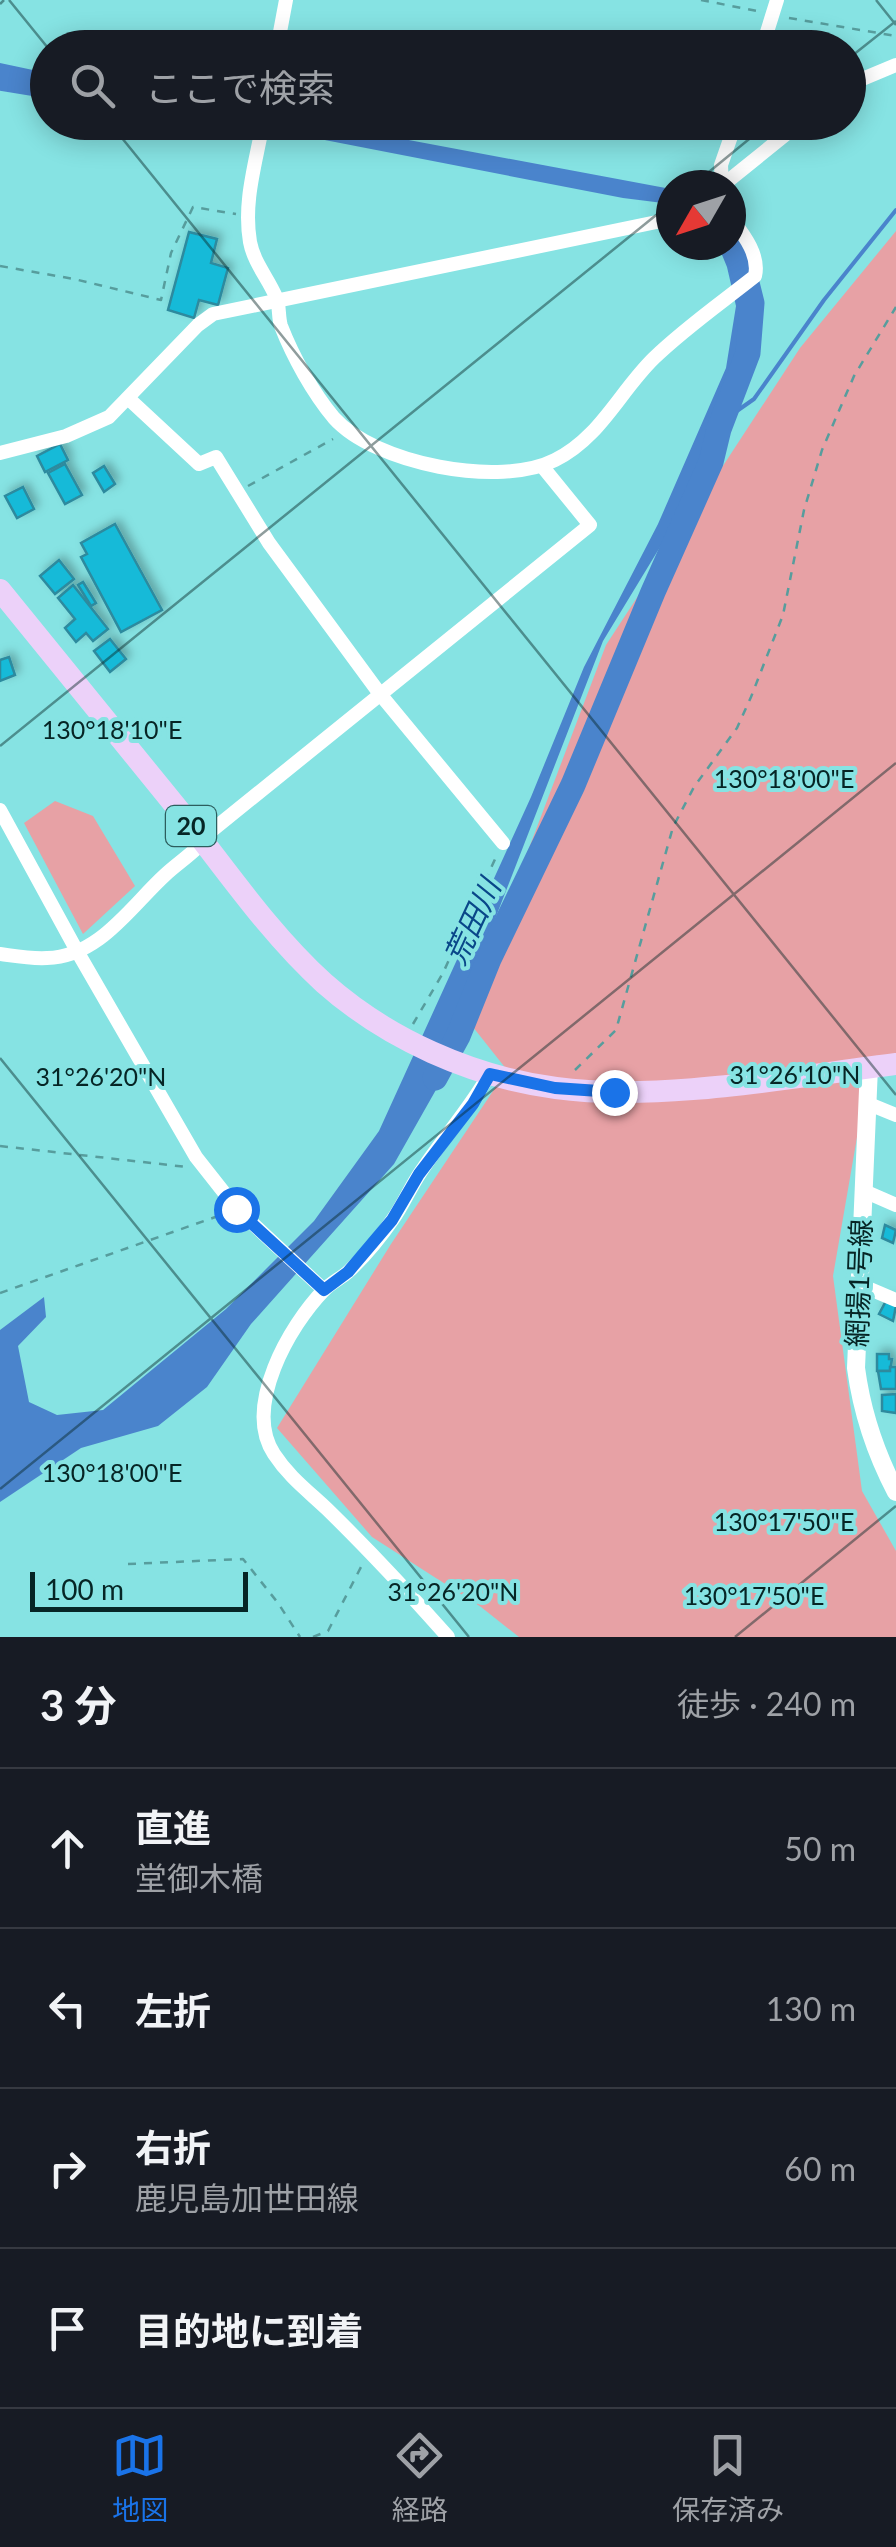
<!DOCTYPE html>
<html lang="ja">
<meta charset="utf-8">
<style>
body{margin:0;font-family:Lato,"Noto Sans JP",sans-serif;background:#20242c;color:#f1f3f6}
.compass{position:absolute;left:656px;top:170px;width:90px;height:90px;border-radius:50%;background:#171b24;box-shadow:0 5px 25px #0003;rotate:231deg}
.scale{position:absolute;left:30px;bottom:25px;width:218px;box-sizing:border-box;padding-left:10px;border:5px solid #062525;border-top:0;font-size:28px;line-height:35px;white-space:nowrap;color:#062525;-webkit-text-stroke:8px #86e3e3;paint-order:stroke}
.stop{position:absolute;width:30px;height:30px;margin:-22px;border:8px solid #1a73e8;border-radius:50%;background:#fff}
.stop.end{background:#1a73e8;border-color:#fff;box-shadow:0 2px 10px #0008}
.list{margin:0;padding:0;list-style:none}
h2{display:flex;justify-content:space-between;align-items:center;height:130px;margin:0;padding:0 40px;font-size:42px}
h2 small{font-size:32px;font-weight:400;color:#9ea1a6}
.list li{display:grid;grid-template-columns:65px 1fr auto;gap:30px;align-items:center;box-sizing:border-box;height:160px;padding:0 40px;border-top:2px solid #363941}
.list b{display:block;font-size:38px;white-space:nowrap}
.list p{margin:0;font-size:32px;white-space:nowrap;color:#9ea1a6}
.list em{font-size:32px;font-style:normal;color:#9ea1a6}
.icon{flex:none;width:55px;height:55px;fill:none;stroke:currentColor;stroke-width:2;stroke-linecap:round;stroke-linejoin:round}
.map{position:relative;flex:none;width:896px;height:1637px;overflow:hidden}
.search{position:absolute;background:#171b24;box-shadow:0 5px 25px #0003;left:30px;right:30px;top:30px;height:110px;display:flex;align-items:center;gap:25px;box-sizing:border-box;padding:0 35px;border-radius:55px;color:#9ea1a6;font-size:38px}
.sheet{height:770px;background:#171b24}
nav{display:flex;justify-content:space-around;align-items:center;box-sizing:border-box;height:140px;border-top:2px solid #363941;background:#171b24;font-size:28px;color:#9ea1a6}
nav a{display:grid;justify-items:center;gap:5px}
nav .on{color:#1a73e8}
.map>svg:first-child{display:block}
.green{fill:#e7a1a5}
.water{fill:#4a84cc}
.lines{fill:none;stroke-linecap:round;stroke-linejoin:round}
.stream{stroke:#4a84cc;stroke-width:4}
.river{stroke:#4a84cc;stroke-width:25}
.building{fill:#12bad8;stroke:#2d8a9e;stroke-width:2.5;filter:url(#shadow)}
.path{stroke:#579d9d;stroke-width:2.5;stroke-dasharray:8 8;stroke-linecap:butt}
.minor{stroke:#fff;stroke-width:14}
.tertiary{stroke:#fff;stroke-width:18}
.primary{stroke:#ecd1f9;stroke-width:22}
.route{stroke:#1a73e8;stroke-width:12}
.ticks{fill:none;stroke:#062525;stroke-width:2.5;stroke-opacity:0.45}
.labels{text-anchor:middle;stroke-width:8;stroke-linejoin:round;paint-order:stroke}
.shield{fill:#86e3e3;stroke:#2c5e5e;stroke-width:2.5}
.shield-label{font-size:25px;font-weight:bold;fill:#062525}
.street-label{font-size:28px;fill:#062525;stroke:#86e3e3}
.water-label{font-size:30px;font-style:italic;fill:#094789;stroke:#86e3e3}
.ticks-label{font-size:25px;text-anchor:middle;fill:#062525;stroke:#86e3e3;stroke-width:8;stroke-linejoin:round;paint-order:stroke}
</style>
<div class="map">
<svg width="896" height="1637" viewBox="0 0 896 1637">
<defs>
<filter id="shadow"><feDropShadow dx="4.5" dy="-4.5" stdDeviation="5" flood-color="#0004"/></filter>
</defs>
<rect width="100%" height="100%" fill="#86e3e3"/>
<!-- green -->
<g class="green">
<polygon points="896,231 896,1064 869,1068 833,1276 862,1491 896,1551 896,1637 519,1637 481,1607 372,1537 277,1428 391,1244 507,1070 465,1017 606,645 800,348"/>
<polygon points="55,801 93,816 135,886 83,934 24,823"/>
</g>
<!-- water -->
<g class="water">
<polygon points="0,63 47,73 47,86 0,77"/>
<polygon points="237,123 318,123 671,189 671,204 623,198"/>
<polygon points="731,234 742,256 748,305 734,376 671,529 603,641 464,999 437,1088 394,1164 251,1324 207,1387 158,1426 81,1448 0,1502 0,1330 44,1297 46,1317 18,1346 29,1402 57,1415 103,1410 226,1309 314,1221 379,1131 531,797 584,667 658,524 726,368 736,306 727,267 718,245 731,245"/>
</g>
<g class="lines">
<!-- stream -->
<polyline class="stream" points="724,420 754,399 824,300 896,210"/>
<!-- river -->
<g class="river">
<polyline points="0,78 48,86"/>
<polyline points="435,1078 458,1036 489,959 573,785 653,592 711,462 719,429 748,353 752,303 741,259 731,244"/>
</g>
</g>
<!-- building -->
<g class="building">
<polygon points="189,232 217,239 211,263 228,268 218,305 199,300 194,318 168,310"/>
<polygon points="60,444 68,460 45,472 37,456"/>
<polygon points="65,464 82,495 65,504 48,473"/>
<polygon points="104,466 115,484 104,492 93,473"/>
<polygon points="23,487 34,509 17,518 5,496"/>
<polygon points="115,524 162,610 121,632 81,557 87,554 81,543"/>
<polygon points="59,560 74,579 55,594 40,576"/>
<polygon points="83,582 96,603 91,606 78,585"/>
<polygon points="73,585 108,629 93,641 86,633 76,642 65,628 75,619 58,598"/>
<polygon points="110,639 126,659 110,672 94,651"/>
<polygon points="9,657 15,675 0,681 0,660"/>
<polygon points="885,1225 896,1230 893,1243 882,1238"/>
<polygon points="886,1301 896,1306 893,1321 879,1314"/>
<polygon points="877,1354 889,1354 889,1359 892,1359 890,1371 877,1371"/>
<polygon points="890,1367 896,1367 896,1389 881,1389 878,1371 890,1371"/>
<polygon points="896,1394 896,1413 882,1411 882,1395"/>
</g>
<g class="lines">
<!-- path -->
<g class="path">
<polyline points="701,0 757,11"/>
<polyline points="789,18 896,36"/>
<polyline points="0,266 74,279 161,300 171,253 193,207 236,214"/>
<polyline points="248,486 333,439"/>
<polyline points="413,1024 443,973 496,857"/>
<polyline points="575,1070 616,1030 673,827 694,787 737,728 751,697 783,615 804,510 822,450 854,376 896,307"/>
<polyline points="0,1146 187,1167"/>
<polyline points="0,1293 221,1215"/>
<polyline points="128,1564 243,1559 278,1603 300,1637"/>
<polyline points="313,1637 328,1631 361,1567"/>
</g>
<!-- minor -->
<g class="minor">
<polyline points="277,48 286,0"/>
<polyline points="762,48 777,0"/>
<polyline points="848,85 896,65"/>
<path d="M263,122C256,163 243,201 250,242C254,263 268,278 276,297C280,306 278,317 281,326C293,357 313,393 334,418C375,464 500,488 555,460C600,438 620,391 654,358C685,328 721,303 755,276C760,255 743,234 731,218"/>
<polyline points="722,185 721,165 736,122"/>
<polyline points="723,185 801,122"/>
<polyline points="129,399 199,464 216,457 269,543 380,694 503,843"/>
<polyline points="0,453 66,436 109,417 198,325 213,314 671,219"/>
<polyline points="0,810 77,951 196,1157 237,1209 324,1290"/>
<path d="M0,954C15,956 31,959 47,958C99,957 131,906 165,875C180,861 199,850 210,832L590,525L542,466"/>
<polyline points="869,1104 896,1115"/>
<polyline points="864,1191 896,1205"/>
<polyline points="858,1284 896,1300"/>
<path d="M448,1637C409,1593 369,1550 327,1509C308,1491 289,1477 274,1454C243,1407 289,1326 324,1290C331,1283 341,1278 348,1272C364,1257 380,1238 393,1219C403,1205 410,1188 420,1173C442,1139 470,1109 490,1073"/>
</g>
<!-- tertiary -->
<path class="tertiary" d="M869,1067L856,1368C862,1413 875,1452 896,1492"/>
<!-- primary -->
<path class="primary" d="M0,590C61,665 121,740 182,814C227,871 270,934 324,983C387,1039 472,1077 556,1088C659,1102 792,1077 896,1064"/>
</g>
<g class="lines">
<!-- route -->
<polyline class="route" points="236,1209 324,1290 348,1272 392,1220 419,1174 473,1104 490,1074 555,1088 614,1092"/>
</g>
<!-- ticks -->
<path class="ticks" d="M9,0L48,48M876,0L896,25M0,4L4,0M848,59L896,21M109,122L896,1095M693,185L770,122M0,746L671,203M0,1058L469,1637M0,1489L896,763M735,1637L896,1506"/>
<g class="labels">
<!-- shield labels -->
<rect class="shield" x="166" y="806" width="50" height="40" rx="8"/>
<g class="shield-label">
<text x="191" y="835">20</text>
</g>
<!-- street labels -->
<g class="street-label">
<text transform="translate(859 1283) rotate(-88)" y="10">網揚1号線</text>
</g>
<!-- water labels -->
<g class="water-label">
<text transform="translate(473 922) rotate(-65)" y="10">荒田川</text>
</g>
</g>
<g class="ticks-label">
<text x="112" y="739">130°18'10"E</text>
<text x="784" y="788">130°18'00"E</text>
<text x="795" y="1084">31°26'10"N</text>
<text x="101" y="1086">31°26'20"N</text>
<text x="112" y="1482">130°18'00"E</text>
<text x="784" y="1531">130°17'50"E</text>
<text x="453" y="1601">31°26'20"N</text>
<text x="754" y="1605">130°17'50"E</text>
</g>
</svg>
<svg class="compass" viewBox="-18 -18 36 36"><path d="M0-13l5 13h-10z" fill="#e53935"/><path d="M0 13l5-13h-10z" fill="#9ea1a6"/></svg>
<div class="scale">100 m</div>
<div class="stop" style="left:236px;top:1209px"></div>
<div class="stop end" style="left:614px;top:1092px"></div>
<div class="search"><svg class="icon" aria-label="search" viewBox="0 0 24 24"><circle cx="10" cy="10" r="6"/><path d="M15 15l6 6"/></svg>ここで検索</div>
</div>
<section class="sheet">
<h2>3 分<small>徒歩 · 240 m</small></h2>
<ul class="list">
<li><svg class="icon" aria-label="ahead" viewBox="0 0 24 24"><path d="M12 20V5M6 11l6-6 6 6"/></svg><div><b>直進</b><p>堂御木橋</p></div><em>50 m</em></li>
<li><svg class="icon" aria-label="left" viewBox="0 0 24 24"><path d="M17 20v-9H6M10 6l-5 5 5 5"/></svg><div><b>左折</b></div><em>130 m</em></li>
<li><svg class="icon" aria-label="right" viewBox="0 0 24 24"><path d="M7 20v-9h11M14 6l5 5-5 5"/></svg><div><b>右折</b><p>鹿児島加世田線</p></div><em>60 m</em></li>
<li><svg class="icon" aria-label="arrive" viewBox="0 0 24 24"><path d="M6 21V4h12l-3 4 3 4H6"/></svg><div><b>目的地に到着</b></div></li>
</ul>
</section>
<nav>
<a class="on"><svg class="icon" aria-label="map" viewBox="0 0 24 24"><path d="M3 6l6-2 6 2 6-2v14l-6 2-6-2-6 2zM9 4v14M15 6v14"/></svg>地図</a>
<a><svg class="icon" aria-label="directions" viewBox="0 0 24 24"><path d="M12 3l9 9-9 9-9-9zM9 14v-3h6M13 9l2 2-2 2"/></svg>経路</a>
<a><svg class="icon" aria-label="saved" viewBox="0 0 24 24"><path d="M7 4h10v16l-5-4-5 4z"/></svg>保存済み</a>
</nav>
